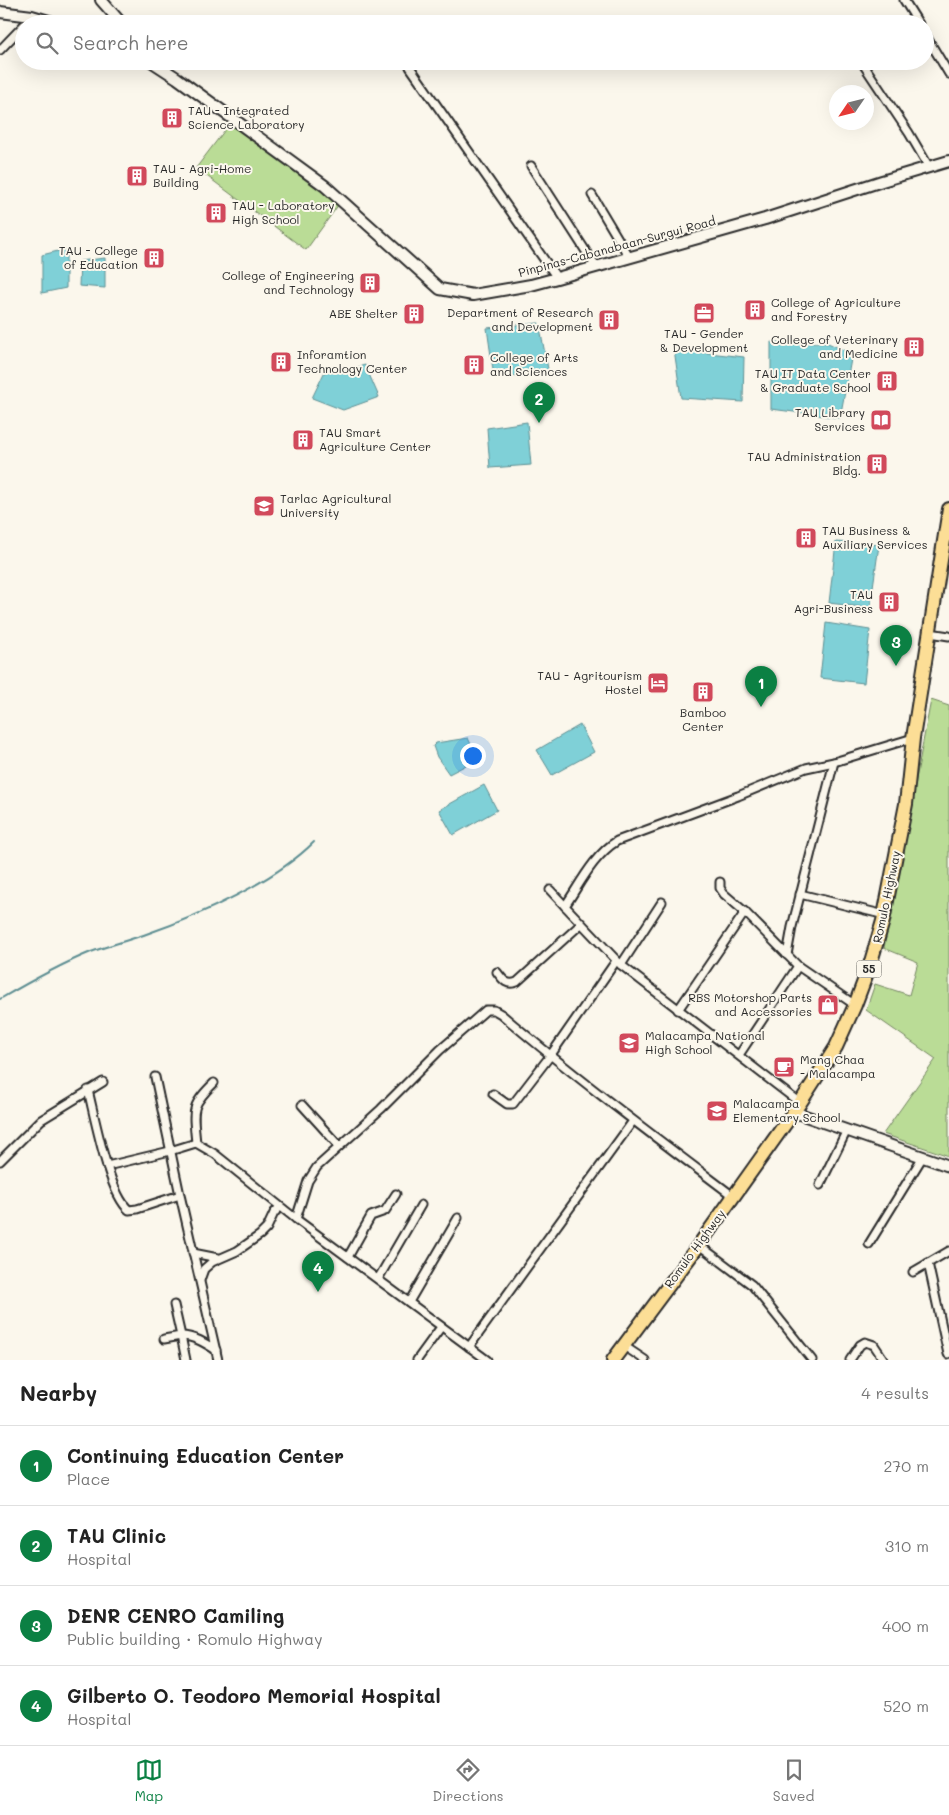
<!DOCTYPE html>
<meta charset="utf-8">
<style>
body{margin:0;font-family:Mali,sans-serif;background:#f6f6f6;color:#222}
.compass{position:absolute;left:829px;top:85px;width:45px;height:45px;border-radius:50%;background:#fff;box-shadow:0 5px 20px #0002;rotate:235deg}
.you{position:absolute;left:472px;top:755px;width:18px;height:18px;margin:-12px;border:4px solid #fff;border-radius:50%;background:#1a73e8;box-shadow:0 0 0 8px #1a73e833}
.badge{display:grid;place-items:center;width:32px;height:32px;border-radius:50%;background:#0b8043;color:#fff;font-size:16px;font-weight:700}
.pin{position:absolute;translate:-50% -41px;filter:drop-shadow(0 1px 2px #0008)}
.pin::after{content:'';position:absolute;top:26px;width:18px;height:15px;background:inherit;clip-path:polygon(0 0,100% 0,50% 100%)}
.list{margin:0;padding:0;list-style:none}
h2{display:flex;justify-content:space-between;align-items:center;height:65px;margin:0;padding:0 20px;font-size:21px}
h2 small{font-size:16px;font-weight:400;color:#767676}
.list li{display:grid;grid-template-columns:32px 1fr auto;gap:15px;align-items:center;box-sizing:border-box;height:80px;padding:0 20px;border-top:1px solid #e0e0e0}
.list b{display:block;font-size:19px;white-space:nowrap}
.list p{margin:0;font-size:16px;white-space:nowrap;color:#767676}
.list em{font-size:16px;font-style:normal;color:#767676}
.icon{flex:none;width:28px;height:28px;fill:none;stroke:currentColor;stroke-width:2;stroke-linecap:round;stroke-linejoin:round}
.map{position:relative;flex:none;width:949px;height:1360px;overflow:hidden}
.search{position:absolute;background:#fff;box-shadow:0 5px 20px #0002;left:15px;right:15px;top:15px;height:55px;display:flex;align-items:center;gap:12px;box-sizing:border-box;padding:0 18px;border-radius:28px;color:#767676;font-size:19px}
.sheet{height:385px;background:#fff}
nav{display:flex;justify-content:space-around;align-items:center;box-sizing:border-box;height:70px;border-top:1px solid #e0e0e0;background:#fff;font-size:14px;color:#767676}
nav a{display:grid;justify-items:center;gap:2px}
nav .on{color:#0b8043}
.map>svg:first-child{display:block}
.green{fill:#badc96;stroke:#728460}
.water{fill:#7fd0d7;stroke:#5d8e92}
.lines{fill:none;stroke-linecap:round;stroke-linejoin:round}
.stream{stroke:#5d8e92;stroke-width:2}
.street-casing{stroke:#2b2b2b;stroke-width:11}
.secondary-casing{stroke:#2b2b2b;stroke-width:14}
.highway-casing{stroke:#2b2b2b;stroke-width:16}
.street{stroke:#fbf7ec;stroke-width:7}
.secondary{stroke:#fbf7ec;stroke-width:10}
.highway{stroke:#fcde96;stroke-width:12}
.labels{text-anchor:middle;stroke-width:4;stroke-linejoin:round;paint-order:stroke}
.shield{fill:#fbf7ec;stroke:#696865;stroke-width:1}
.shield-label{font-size:11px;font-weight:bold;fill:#2b2b2b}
.poi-label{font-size:12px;fill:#2b2b2b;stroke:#fbf7ec;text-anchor:start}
.street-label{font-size:12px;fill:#2b2b2b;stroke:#fbf7ec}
</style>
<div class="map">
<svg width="949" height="1360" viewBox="0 0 949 1360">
<rect width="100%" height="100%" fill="#fbf7ec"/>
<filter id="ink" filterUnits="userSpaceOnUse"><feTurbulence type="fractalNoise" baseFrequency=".02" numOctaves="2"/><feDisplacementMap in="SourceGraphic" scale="10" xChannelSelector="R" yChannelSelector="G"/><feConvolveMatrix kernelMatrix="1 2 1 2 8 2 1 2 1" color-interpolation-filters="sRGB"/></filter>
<g filter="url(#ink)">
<!-- green -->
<g class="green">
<polygon points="231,122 339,204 306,250 196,168"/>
<polygon points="931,700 949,706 949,1156 883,1134 936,1059 866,1010 875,984 909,995 918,962 884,948"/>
</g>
<!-- water -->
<g class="water">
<polygon points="66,249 66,288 42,293 42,255"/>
<polygon points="105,258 105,288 79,286 80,261"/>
<polygon points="539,323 549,374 494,377 487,328"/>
<polygon points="771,342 828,343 852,354 840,418 771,409"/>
<polygon points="674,349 744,357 743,402 681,398"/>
<polygon points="365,365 379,397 343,410 312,398 325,371 347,370"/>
<polygon points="527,422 531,465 490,468 487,428"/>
<polygon points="836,542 879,545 870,608 829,603"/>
<polygon points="826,623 870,630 864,683 820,678"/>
<polygon points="580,725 594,752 552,775 537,750"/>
<polygon points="468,738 478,759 449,774 437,757 433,746 436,743"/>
<polygon points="484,785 497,810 453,835 439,810"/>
</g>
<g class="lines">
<!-- stream -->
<path class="stream" d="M0,999C29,982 59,965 91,952C110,945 130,940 149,933C201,915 275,881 314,842"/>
<!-- street casing -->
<g class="street-casing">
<g id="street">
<polyline points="904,0 919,24"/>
<polyline points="925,34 949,74"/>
<polyline points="0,50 24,25"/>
<polyline points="861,61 909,133 929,167"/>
<polyline points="410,67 557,278"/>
<polyline points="531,166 596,267"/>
<polyline points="592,195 629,257"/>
<polyline points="930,633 949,636"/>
<polyline points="720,882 720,888 724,894 745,912 798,966 855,1005"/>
<polyline points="550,890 565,906"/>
<polyline points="800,894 885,915"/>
<polyline points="787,955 792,927 834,762"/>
<polyline points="621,965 662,902"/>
<path d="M497,972C503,980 507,986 517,982L581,924"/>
<polyline points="678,1010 745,912"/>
<polyline points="739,1055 798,966"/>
<polyline points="155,1077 180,1195 218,1360"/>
<path d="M214,1083C190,1106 193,1110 196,1143L215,1154L296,1219L487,1360"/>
<path d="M88,1090C95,1118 109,1194 129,1210L137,1209L180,1195"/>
<polyline points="493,1094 507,1104 513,1104 550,1056 616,961"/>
<path d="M800,1103L621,965L565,906C580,884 594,855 617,841L738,796L806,768L834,762L913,738"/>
<polyline points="302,1105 339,1146"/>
<polyline points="0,1161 41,1120 103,1082"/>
<polyline points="107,1166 170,1151 196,1143"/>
<polyline points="820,1185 847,1130"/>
<path d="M296,1219L308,1181L317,1167L381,1109L440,1050L486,1010H494L501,1014C576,1078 655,1137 733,1196"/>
<polyline points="869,1244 922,1158"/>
<polyline points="699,1245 752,1285 812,1360"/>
<polyline points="193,1253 218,1258"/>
<polyline points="348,1257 371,1216 385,1211 396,1194"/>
<polyline points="928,1263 948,1354"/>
<polyline points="913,1272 949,1251"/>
<polyline points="378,1279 421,1205"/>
<polyline points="200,1280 204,1269 212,1262 237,1251 260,1235 267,1228 274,1213 280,1207"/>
<polyline points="409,1302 458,1218"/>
<polyline points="164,1339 181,1336 174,1305"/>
<polyline points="624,1346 645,1360"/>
<polyline points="469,1347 633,1121"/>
<path d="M186,1360L181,1336C194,1336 205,1343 216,1350"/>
<polyline points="417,1360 441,1327"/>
<polyline points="850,1360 860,1345 865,1342 874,1345 884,1360"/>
</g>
</g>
<!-- secondary casing -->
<g class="secondary-casing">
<g id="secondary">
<polyline points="101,0 122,24"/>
<polyline points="0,12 32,16 59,24"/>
<polyline points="151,61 177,78 325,186 440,289 473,295 531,285 557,278 765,219 882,181 949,161"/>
<polyline points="794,1112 949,1166"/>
</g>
</g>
<!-- highway casing -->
<g class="highway-casing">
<polyline id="highway" points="613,1360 699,1245 800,1103 836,1047 855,1005 870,965 883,921 906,804 913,738 949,509"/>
</g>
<!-- street -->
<use href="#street" class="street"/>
<!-- secondary -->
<use href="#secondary" class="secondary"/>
<!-- highway -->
<use href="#highway" class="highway"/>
</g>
</g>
<!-- icons -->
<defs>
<g id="building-square" transform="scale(1.125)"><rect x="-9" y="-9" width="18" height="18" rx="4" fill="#d1495b" stroke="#fbf7ec"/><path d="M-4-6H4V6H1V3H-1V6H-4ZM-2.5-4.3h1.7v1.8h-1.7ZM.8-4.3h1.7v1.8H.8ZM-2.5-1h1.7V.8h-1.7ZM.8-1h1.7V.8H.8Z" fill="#fff"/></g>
<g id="office-square" transform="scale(1.125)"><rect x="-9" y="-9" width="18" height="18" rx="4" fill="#d1495b" stroke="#fbf7ec"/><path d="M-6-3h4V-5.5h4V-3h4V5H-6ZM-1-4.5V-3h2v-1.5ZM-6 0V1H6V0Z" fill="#fff"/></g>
<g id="library-square" transform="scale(1.125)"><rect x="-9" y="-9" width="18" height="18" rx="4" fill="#d1495b" stroke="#fbf7ec"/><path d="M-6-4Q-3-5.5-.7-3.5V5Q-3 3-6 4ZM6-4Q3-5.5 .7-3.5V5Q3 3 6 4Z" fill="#fff"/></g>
<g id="university-square" transform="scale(1.125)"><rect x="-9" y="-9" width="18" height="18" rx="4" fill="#d1495b" stroke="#fbf7ec"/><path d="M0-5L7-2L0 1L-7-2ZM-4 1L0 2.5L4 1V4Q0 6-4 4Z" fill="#fff"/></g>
<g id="hotel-square" transform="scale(1.125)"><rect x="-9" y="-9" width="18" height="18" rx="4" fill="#d1495b" stroke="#fbf7ec"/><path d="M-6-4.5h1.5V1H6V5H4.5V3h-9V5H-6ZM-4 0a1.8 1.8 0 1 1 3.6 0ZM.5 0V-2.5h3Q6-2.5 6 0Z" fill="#fff"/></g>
<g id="shop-square" transform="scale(1.125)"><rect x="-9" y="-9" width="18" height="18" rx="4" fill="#d1495b" stroke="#fbf7ec"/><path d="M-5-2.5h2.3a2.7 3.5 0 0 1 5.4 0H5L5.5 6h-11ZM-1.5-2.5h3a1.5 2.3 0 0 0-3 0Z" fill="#fff"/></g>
<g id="school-square" transform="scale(1.125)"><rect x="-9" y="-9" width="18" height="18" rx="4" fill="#d1495b" stroke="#fbf7ec"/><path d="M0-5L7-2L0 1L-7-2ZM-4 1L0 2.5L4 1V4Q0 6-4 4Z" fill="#fff"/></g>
<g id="cafe-square" transform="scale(1.125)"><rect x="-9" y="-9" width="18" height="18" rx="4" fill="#d1495b" stroke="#fbf7ec"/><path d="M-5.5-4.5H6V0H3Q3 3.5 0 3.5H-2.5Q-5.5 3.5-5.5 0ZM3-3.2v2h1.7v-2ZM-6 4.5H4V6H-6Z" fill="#fff"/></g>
</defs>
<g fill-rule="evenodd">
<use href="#building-square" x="172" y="118"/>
<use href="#building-square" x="137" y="176"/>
<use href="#building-square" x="216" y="213"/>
<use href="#building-square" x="154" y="258"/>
<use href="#building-square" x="370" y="283"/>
<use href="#building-square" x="755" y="310"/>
<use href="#office-square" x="704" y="313"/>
<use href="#building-square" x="414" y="314"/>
<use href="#building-square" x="609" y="320"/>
<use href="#building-square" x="914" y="347"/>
<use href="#building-square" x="281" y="362"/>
<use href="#building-square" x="474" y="365"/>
<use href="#building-square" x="887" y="381"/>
<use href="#library-square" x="881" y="420"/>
<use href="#building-square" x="303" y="440"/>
<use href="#building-square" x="877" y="464"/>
<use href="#university-square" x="264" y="506"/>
<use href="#building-square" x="806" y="538"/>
<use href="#building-square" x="889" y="602"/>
<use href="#hotel-square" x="658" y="683"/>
<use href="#building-square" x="703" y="692"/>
<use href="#shop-square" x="828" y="1005"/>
<use href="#school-square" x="629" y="1043"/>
<use href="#cafe-square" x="784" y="1067"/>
<use href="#school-square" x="717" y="1111"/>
</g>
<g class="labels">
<!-- shield labels -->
<rect class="shield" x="856.5" y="960.5" width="25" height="17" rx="4"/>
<g class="shield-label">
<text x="869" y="973">55</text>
</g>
<!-- poi labels -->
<g class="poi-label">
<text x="188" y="115">TAU - Integrated<tspan x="188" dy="14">Science Laboratory</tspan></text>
<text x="153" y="173">TAU - Agri-Home<tspan x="153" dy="14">Building</tspan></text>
<text x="232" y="210">TAU - Laboratory<tspan x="232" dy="14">High School</tspan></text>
<text x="138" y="255" text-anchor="end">TAU - College<tspan x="138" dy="14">of Education</tspan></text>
<text x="354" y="280" text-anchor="end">College of Engineering<tspan x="354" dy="14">and Technology</tspan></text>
<text x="771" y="307">College of Agriculture<tspan x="771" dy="14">and Forestry</tspan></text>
<text x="593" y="317" text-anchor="end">Department of Research<tspan x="593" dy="14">and Development</tspan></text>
<text x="398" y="318" text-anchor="end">ABE Shelter</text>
<text x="704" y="338" text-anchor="middle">TAU - Gender<tspan x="704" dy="14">&amp; Development</tspan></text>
<text x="898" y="344" text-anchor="end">College of Veterinary<tspan x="898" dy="14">and Medicine</tspan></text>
<text x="297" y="359">Inforamtion<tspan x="297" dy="14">Technology Center</tspan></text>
<text x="490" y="362">College of Arts<tspan x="490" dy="14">and Sciences</tspan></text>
<text x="871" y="378" text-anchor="end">TAU IT Data Center<tspan x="871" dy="14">&amp; Graduate School</tspan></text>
<text x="865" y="417" text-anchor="end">TAU Library<tspan x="865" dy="14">Services</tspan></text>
<text x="319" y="437">TAU Smart<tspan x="319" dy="14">Agriculture Center</tspan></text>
<text x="861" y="461" text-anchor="end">TAU Administration<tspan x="861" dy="14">Bldg.</tspan></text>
<text x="280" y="503">Tarlac Agricultural<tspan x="280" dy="14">University</tspan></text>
<text x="822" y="535">TAU Business &amp;<tspan x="822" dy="14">Auxiliary Services</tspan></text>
<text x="873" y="599" text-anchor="end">TAU<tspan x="873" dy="14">Agri-Business</tspan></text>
<text x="642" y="680" text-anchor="end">TAU - Agritourism<tspan x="642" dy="14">Hostel</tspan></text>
<text x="703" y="717" text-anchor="middle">Bamboo<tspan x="703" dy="14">Center</tspan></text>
<text x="812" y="1002" text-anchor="end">RBS Motorshop Parts<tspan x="812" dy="14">and Accessories</tspan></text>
<text x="645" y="1040">Malacampa National<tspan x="645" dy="14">High School</tspan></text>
<text x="800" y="1064">Mang Chaa<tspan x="800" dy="14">- Malacampa</tspan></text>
<text x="733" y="1108">Malacampa<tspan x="733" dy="14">Elementary School</tspan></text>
</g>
<!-- street labels -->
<g class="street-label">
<text transform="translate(617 247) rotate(-15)" y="4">Pinpinas-Cabanabaan-Surgui Road</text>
<text transform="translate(887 897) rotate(-78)" y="4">Romulo Highway</text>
<text transform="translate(695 1249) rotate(-54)" y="4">Romulo Highway</text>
</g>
</g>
</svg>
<svg class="compass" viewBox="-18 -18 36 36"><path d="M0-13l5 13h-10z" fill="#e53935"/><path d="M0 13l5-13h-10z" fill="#767676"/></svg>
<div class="you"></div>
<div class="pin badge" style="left:761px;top:707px">1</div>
<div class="pin badge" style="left:539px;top:423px">2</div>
<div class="pin badge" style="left:896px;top:666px">3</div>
<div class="pin badge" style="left:318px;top:1292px">4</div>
<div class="search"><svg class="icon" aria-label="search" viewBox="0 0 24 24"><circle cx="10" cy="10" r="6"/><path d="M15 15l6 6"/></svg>Search here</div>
</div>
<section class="sheet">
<h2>Nearby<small>4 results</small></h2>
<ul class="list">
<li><span class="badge">1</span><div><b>Continuing Education Center</b><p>Place</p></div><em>270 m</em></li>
<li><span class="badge">2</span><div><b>TAU Clinic</b><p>Hospital</p></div><em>310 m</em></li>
<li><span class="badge">3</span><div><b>DENR CENRO Camiling</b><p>Public building · Romulo Highway</p></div><em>400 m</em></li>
<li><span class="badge">4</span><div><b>Gilberto O. Teodoro Memorial Hospital</b><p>Hospital</p></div><em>520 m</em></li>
</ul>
</section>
<nav>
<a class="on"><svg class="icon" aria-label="map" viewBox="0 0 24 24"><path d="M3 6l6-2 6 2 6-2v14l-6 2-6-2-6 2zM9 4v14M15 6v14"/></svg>Map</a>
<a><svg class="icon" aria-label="directions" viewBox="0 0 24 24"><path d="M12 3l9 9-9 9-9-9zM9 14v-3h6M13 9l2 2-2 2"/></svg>Directions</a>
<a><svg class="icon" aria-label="saved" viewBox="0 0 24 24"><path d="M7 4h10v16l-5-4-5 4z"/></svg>Saved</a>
</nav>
